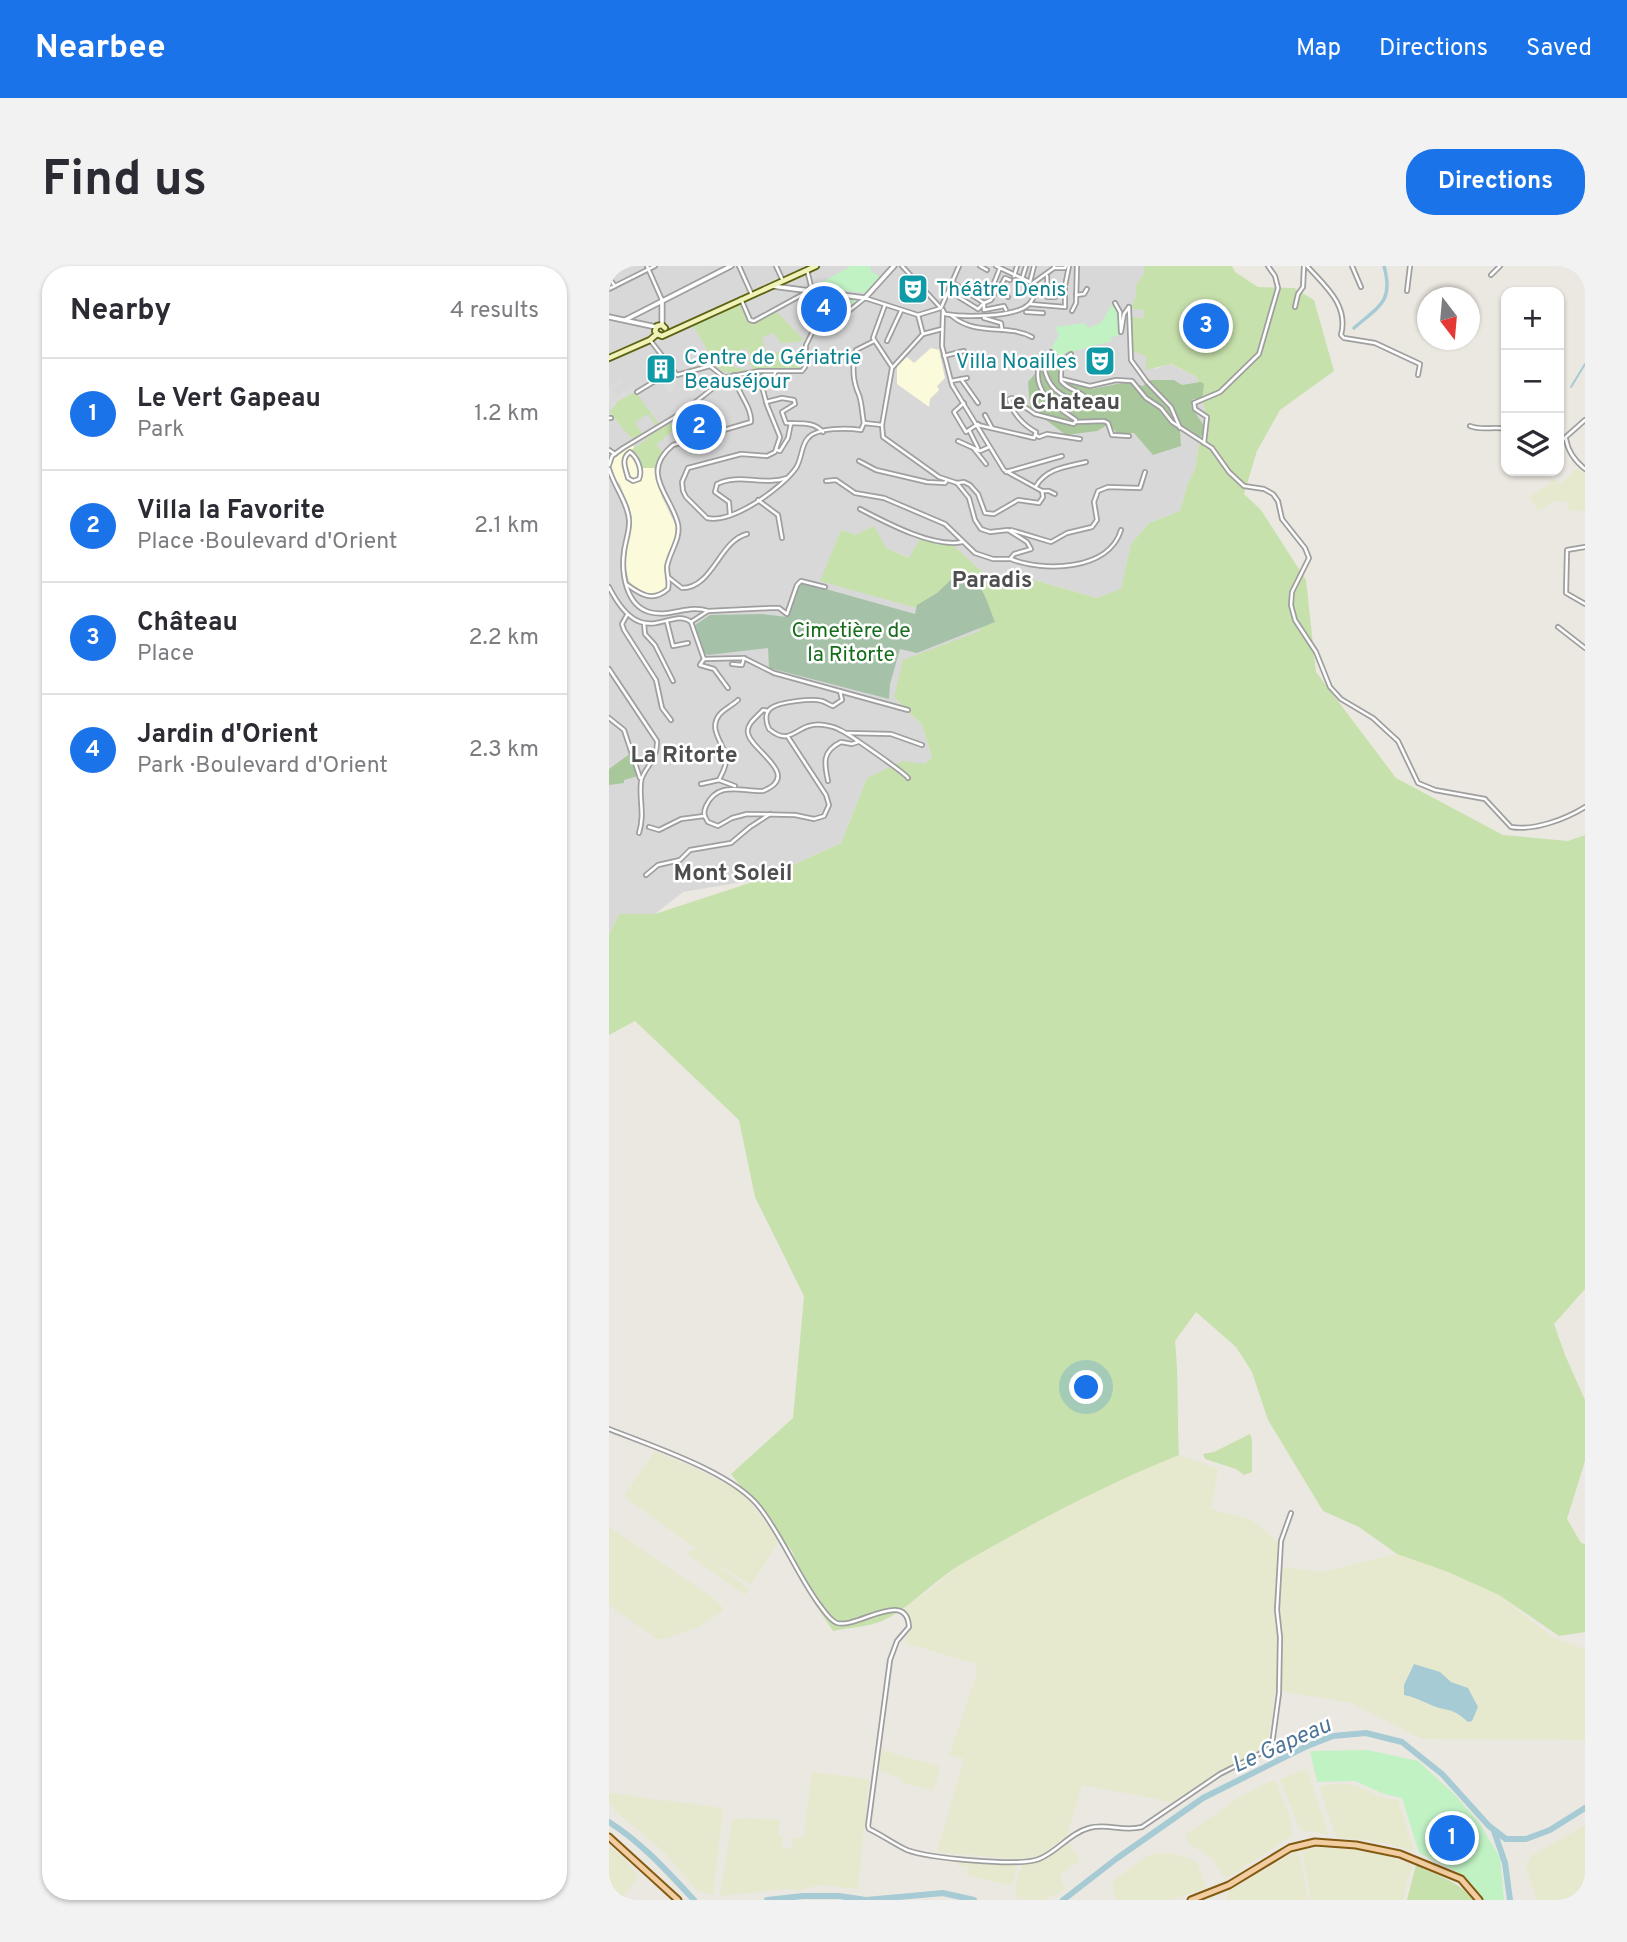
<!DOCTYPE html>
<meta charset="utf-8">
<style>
body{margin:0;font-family:Overpass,sans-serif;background:#f2f2f3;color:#2b2b33}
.controls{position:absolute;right:21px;top:21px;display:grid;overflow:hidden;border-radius:14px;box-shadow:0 2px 5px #0004}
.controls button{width:63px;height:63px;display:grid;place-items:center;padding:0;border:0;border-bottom:2px solid #e1e1e2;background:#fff;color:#2b2b33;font:35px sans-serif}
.compass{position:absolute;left:808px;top:21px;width:63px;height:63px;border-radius:50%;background:#fff;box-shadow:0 2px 5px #0004;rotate:164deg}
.you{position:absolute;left:478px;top:1122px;width:24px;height:24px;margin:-18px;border:5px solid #fff;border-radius:50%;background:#1a73e8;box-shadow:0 0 0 10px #1a73e833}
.badge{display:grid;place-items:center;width:46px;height:46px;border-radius:50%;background:#1a73e8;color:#fff;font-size:23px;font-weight:700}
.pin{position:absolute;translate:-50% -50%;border:4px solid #fff;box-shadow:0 2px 7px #0006}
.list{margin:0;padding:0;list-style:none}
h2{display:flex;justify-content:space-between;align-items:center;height:91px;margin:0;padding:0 28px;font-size:30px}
h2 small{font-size:23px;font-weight:400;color:#7c7c81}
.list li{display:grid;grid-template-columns:46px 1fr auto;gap:21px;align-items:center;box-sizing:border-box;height:112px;padding:0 28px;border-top:2px solid #e1e1e2}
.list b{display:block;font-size:26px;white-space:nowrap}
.list p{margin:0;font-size:23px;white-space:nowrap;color:#7c7c81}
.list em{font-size:23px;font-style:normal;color:#7c7c81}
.icon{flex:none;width:38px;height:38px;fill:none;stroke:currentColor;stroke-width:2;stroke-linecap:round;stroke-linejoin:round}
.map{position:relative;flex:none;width:976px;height:1634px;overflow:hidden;border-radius:28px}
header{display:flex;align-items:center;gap:42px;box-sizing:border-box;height:98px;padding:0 35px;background:#1a73e8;color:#fff}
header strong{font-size:33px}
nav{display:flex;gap:38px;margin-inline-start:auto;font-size:24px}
.intro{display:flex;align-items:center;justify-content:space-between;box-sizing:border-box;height:168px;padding:0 42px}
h1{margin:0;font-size:49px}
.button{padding:18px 32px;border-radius:28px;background:#1a73e8;color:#fff;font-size:24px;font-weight:700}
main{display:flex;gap:42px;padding:0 42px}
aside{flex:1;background:#fff;border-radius:28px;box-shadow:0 2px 5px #0004}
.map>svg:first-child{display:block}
.residential{fill:#d9d8d8}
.education{fill:#fbfadb}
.farmland{fill:#e7e9ce}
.grass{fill:#c7e1ac}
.forest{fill:#a8c79a}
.cemetery{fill:#a5c2a9}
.park{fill:#c1f2c4}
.parking{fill:#dbdbdb}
.water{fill:#a6cbd5}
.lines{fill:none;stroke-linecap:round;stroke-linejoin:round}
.stream{stroke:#a6cbd5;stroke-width:2}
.canal{stroke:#a6cbd5;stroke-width:3.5}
.river{stroke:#a6cbd5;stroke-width:6}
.pedestrian-casing{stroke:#9f9f9f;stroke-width:6}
.minor-casing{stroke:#9f9f9f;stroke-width:6}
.tertiary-casing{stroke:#9f9f9f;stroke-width:7}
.secondary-casing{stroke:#5d6410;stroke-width:8}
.primary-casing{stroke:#835a0f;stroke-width:9}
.pedestrian{stroke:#fff;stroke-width:2.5}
.minor{stroke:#fff;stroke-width:2.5}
.tertiary{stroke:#fff;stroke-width:3.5}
.secondary{stroke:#f0f2b9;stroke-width:4.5}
.primary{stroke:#f1cda1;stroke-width:5}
.labels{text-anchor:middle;stroke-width:5;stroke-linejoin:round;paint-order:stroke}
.culture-label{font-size:21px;fill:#0d838f;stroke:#fff;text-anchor:start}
.park-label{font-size:21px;fill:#166c1b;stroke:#fff}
.neighbourhood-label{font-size:23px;font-weight:bold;fill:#4e4e4e;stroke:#fff}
.water-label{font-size:23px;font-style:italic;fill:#4f7698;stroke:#fff}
</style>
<header>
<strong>Nearbee</strong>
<nav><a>Map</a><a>Directions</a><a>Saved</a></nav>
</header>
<div class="intro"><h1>Find us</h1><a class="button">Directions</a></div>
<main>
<aside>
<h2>Nearby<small>4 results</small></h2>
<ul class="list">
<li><span class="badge">1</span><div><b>Le Vert Gapeau</b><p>Park</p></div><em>1.2 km</em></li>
<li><span class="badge">2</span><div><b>Villa la Favorite</b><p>Place · Boulevard d'Orient</p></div><em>2.1 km</em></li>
<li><span class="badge">3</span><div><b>Château</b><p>Place</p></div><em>2.2 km</em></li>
<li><span class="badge">4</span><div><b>Jardin d'Orient</b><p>Park · Boulevard d'Orient</p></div><em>2.3 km</em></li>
</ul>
</aside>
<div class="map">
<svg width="976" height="1634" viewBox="0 0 976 1634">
<rect width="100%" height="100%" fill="#ebe8e1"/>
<!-- residential -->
<polygon class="residential" points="0,0 535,0 535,8 527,19 527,30 522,43 535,44 534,52 522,51 538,90 546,103 561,98 588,111 596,145 586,203 579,217 571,245 540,257 522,278 513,323 488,332 425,314 382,314 344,280 301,292 232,264 212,315 370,339 371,365 285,431 313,459 323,491 315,498 258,512 232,577 156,612 74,626 46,648 10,648 0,669"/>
<!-- education -->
<g class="education">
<polygon points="322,82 330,84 336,112 328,120 330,124 321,133 320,141 288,118 288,100 298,91 305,97"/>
<polygon points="23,178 25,181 23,184 29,189 33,202 45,202 53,231 67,260 66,271 57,297 58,321 47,329 38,329 27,324 20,315 15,294 23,251 11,218 7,215 2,198 6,191"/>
</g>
<!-- farmland -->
<g class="farmland">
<polygon points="969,202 976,208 976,245 958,244 959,236 946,235 929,245 920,231 942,217 944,212 951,218"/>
<polygon points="46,1185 94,1206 134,1227 170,1275 142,1319 108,1298 17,1232 16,1228"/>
<polygon points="570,1189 609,1203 602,1243 643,1254 670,1277 673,1301 712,1306 788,1288 839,1306 890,1329 943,1371 976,1383 976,1474 813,1473 742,1437 666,1424 658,1483 601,1512 563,1536 473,1519 458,1570 432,1589 413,1594 328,1586 355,1493 340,1489 368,1407 367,1401 365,1397 296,1377 303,1358 295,1340 317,1327 350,1299 419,1260 510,1213"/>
<polygon points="0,1261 107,1334 113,1340 114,1345 91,1360 56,1373 48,1373 0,1339"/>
<polygon points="85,1282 140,1323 136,1329 78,1288"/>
<polygon points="273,1484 330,1500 331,1502 326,1521 323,1524 292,1517 292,1512 269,1504"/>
<polygon points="698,1503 720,1569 691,1564 671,1513"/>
<polygon points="203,1506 260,1513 249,1623 212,1619 187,1625 187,1623 178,1623 111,1630 123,1554 138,1552 171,1554 169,1569 174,1570 173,1581 183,1583 184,1571 194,1572"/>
<polygon points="666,1515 681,1552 684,1569 618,1612 614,1610 604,1593 579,1577 576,1569 631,1531 660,1516"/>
<polygon points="731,1518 746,1519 772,1531 789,1534 805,1584 802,1585 781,1578 751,1573 729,1572 725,1566 711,1522 716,1519"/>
<polygon points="0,1527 114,1542 104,1629 88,1624 55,1586 10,1548 0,1536"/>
<polygon points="976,1559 976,1634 928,1634 917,1601 922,1590"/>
<polygon points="459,1576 471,1595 453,1607 451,1611 456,1622 452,1626 435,1634 409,1633 406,1622 413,1598 438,1592"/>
<polygon points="0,1579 14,1590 28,1609 27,1614 12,1634 0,1634"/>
<polygon points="709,1581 761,1585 801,1597 805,1601 798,1613 795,1634 702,1634 693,1584"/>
<polygon points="689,1584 700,1634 616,1634 620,1624"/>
<polygon points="549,1587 570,1589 588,1596 597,1622 562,1634 507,1634 503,1618 505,1614 538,1590"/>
<polygon points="345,1593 409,1599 403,1620 358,1609 359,1600 350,1601"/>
</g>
<!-- grass -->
<g class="grass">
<path d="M535,0H623L626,6L649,21L685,22L705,34L725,105L671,144L648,185L635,228L652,244L697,314L707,406L787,512L894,569L959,575L976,569V1023L945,1058L956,1089L976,1134V1195L958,1253L972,1277L976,1278V1366L950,1370L890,1329L839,1306L788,1288L750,1261L714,1245L659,1154L643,1106L627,1081L587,1046L566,1075C570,1113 568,1151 570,1189C495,1219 424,1257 354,1297C328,1312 307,1336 281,1351C265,1361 242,1361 224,1365L208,1341L206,1330L189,1301L183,1285L122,1208L184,1152L195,1030L146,931L130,854L26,755L0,769V669L10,648H46L156,612L232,577L258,512L294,495L315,498L323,491L313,459L285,431L294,394L371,365L370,339L311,343L211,315L232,264L247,269L265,260L277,282L300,292L311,273L345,280L382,314H425L488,332L512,323L522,278L540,257L571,245L579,217L586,203L596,145L588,111L562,98L537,104V90L524,85L522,51L534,52L535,44L522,43L527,30V19L535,8Z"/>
<polygon points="132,37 142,58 166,46 169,47 192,71 196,73 188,76 172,77 164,67 153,71 158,89 183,82 187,90 194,90 193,102 143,104 143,99 140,99 141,88 137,82 118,92 121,100 138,104 119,107 118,105 117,107 102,97 108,95 104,94 84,59 102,51 105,52 111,49 110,47"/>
<polygon points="26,125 50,158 47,160 40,149 36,149 26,157 33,167 23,173 0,146 8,136"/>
<polygon points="73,150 77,160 67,162 47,179 54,186 45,202 33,202 29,189 23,184 46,166"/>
<polygon points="641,1168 643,1174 643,1206 635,1209 627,1203 596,1193 594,1188 605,1186"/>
<path d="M807,1599C827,1609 851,1616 865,1634H798Z"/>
</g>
<!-- forest -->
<g class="forest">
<polygon points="440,91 448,93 448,101 455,115 483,123 518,116 534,120 540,114 565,114 573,119 592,116 595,118 593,134 584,133 582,140 595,160 595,168 591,171 576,161 571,165 572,180 544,189 525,167 508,167 500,158 488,165 457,169 421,142 419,116"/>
<polygon points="22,487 29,510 15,514 15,517 0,519 0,503"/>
</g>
<!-- cemetery -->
<path class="cemetery" d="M349,307C373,311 378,336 386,356L308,387L291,383L281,418L280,433L160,402L159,382L99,389L96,388L86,359L101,349L153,348L178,351L189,319L192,316L306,348L308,339L328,327Z"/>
<!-- park -->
<g class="park">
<polygon points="242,0 261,0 263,7 268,8 271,13 257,27 205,21 203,17 212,17"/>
<path d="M202,28L248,34C238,47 218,47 205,58L200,55L193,42L204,36Z"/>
<polygon points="503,38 506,38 511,47 510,69 501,72 503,75 451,89 441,85 450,69 446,61 476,57 479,62 492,57"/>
<polygon points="759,1484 809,1495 846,1529 871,1558 891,1592 895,1634 874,1634 848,1606 810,1587 793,1532 775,1528 746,1515 708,1516 701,1485"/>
</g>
<!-- parking -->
<polygon class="parking" points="61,104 68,114 61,129 50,114 28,128 26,126 7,136 7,139 2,144 0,141 0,120 12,114 13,117 3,123 5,127 9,129 23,121 26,125"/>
<!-- water -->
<path class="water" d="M805,1398L831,1406L842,1416L859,1422L869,1441L863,1455L859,1456C843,1441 839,1446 822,1439C813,1435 805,1431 795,1429V1419Z"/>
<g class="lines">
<!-- stream -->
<polyline class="stream" points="962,121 976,98"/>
<!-- canal -->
<path class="canal" d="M745,62C770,40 785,36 775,0"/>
<!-- river -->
<g class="river">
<path d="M0,1556C33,1577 58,1605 85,1634"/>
<polyline points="885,1565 896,1597 901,1634"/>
<polyline points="158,1634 194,1630 230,1630 257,1634 334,1627 365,1634"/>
<polyline points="454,1634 507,1593 594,1532 696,1481 724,1470 757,1467 793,1476 833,1508 880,1560 897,1573 917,1573 941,1564 976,1542"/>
</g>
<!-- pedestrian casing -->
<g class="pedestrian-casing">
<g id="pedestrian">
<polyline points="130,0 143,29"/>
<polyline points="371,0 378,4"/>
<polyline points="405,10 408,0"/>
<polyline points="413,13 417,0"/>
<polyline points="417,46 434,47"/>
<polyline points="360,164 369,182"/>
</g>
</g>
<!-- minor casing -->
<g class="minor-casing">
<g id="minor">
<polyline points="38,0 53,34"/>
<polyline points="167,0 174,15"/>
<polyline points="293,0 331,41"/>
<polyline points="387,0 421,16"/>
<polyline points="445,0 445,2 456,2 457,0"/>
<path d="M698,0C716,20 740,39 732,69L735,72L766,77L811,98L809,109"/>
<polyline points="743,0 752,21"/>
<polyline points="391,2 383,22 399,31"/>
<polyline points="882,9 891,0"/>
<polyline points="438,10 439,31"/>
<polyline points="0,12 6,20"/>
<polyline points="343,16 375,37 382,34 387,25"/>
<polyline points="421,16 425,0"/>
<polyline points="424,17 445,2"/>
<polyline points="0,23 46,0"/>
<polyline points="340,25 369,43"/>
<polyline points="389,25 396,12 401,14"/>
<polyline points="428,25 439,31 446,31"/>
<polyline points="798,25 801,0"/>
<polyline points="467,29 475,28 478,23"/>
<polyline points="132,33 141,54 145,55 198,26 202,20 198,4"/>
<polyline points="506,37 511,46 512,66 515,48 520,41"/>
<polyline points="421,38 456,41"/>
<polyline points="276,39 264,72 283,101"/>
<polyline points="456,41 456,20 460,0"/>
<polyline points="520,41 522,94 538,116 562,141 571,162"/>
<polyline points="686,41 689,28 694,21 695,0"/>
<polyline points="369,43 375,37 375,44 395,40 397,44"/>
<polyline points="463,45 467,37 468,0"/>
<path d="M335,46L336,48C354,51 404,52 419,39C423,36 425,30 428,25L425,17"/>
<polyline points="309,49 314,68 283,102 273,159 274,171 330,211 348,217 355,216 361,219 369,228 376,247 385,248 409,234 430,237 434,231 433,225 395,204 343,119 333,80 334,44"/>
<path d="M343,50C368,71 397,57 423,71"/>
<polyline points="375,52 392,57 393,64"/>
<polyline points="314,68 333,63"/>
<polyline points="41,74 68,109 101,100 116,112"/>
<polyline points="278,75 292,45"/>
<polyline points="335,90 355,85"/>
<polyline points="433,99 442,86"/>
<path d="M167,105L165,109H155L151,113L158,139L171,171L166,186L158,190L132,188L79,202L73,216L74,225L77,231L98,252C123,258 173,222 187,202C193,193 192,179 199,172C208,161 240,162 252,164L255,157L273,159"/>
<polyline points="352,113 369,137"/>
<path d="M453,113L481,120L507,114L523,115L537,132L552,142L563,156L603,182L620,206L635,220L655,223L664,228L669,235L673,253L696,282L700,292L683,326L682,339L686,354L707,386L721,421L732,433L764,452L789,475L809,517L826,524L876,533L902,561C925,565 957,553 976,541"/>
<polyline points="342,115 358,112"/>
<polyline points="28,126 64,104"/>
<path d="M157,136L173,132L185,134L186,138L173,146L177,157C191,158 205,155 214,166"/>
<polyline points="355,137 345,146 357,166 369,158"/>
<polyline points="376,149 383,162"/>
<polyline points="0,152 2,152"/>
<polyline points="467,156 495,155 499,157 503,169 520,170"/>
<path d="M255,157C253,148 253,137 250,129C243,114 243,100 247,84L265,75"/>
<path d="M369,159L425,172L427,166C414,159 403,147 400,133L403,132L426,148L465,158L467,154C448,141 423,127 430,100H435C438,120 451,133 473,134L475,130C468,124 458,123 452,115C452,105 451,94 462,88"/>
<path d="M861,160C873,165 885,160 897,163"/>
<polyline points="427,169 430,171 438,168 471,173"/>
<path d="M957,173C959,186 966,195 976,203"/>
<polyline points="349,175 371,185 380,181"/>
<polyline points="595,177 598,151 586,143 585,137 611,126 650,88 669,22 666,10 659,0"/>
<polyline points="950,177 976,154"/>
<polyline points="365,183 377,198"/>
<polyline points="0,184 6,188"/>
<polyline points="168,184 171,185 179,172 182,157"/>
<path d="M21,186C28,191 34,204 30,213L24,215L19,212C17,203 11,193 21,186Z"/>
<polyline points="250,195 267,204 318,216 336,217 338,214"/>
<polyline points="0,199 3,190 14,182 74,146 118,111 150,105 193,105 196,101 197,79 205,63 220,51 241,44 256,32 309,49 332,42 350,0"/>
<path d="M0,203C5,220 19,237 20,254C21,264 16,276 15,286C12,307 17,339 40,346C60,352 80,338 99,345"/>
<polyline points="397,206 453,190"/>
<polyline points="217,215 227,214 246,227 275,232 336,258 366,287 384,293 401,293 405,288 422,283 418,276 399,264 381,266 372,263 366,254 360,232 348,217"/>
<path d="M427,220C438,202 457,201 477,196"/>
<polyline points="433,225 440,225 446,228"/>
<polyline points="149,234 169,249 173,272"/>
<path d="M251,243C276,256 324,282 353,276"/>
<path d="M121,249L120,236L106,226L108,218C130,207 154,220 178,212"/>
<polyline points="402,264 442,276 458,267 483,261 488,254 485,236 489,225 499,221 531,222 536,206"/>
<polyline points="976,281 958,284 957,327 976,338"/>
<path d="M402,293C434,306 500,305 512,264"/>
<path d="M59,311L73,322C104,322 110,275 138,268"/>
<path d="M17,318C31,328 43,337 59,323C61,316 58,309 58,301C60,287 72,273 69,258C62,229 30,207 64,179L142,156C143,140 127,126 125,109"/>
<path d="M0,321C34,388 61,339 82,356"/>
<polyline points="18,349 13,358 15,364 47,414 53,442 62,454"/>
<polyline points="58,356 64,380 79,377"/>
<polyline points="82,356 95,393 135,392 165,407 299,444"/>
<polyline points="82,356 99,345 161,342 170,342 178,348 188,319 192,315 216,321"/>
<polyline points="35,357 36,368 46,379 64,415"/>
<polyline points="949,361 976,382"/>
<polyline points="95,393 91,399 105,403 119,422"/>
<polyline points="123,398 133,399 135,392"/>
<path d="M0,403L48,475C49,496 33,503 32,516C30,535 36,547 30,567"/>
<path d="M231,425L233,434L224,440C220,439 217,436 213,435C203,432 170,436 162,442C155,447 157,457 160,463C184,483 186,455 215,459C220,460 227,461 231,464C239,467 297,508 299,512"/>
<path d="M159,445L154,444C148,451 137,458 139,467C141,484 194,509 154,525C133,526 109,514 97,540C94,547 95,550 99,556L109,560L123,552L138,548L186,549L205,553L215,550L220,539L217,529L179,471"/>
<polyline points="0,452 15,464 31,512"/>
<polyline points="238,467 282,468 313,479"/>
<path d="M110,514C113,507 118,500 117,492C115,477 98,463 111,448C115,443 124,439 129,434"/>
<path d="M219,515C215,497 213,485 232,476L243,478L249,476"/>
<polyline points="92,518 110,514 126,520"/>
<polyline points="40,561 50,564 72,553 95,550"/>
<polyline points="37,609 49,599 71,594 81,584 122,577 141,561 161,548"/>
<path d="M0,1163C42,1180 124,1206 151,1242C174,1272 187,1306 209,1337C214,1343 220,1354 228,1357C248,1363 298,1322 300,1361L288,1375L281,1394L259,1560L260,1563C273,1569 285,1578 298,1584C319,1592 410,1601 430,1593C448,1586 461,1567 480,1562C497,1557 515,1566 533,1561L611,1508L660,1483L663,1479L670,1427L671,1371L668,1344L672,1275L682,1247"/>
</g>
</g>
<!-- tertiary casing -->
<g class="tertiary-casing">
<g id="tertiary">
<polyline points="163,20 256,32 285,0"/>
<polyline points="0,51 47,61"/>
<polyline points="16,54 122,0"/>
<polyline points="53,59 53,34"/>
</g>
</g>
<!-- secondary casing -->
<g class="secondary-casing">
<g id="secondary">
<polyline points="48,68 53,70 207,0"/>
<polyline points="48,68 46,65 48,60 53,59 56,62"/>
<polyline points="0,92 41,74 48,68"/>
</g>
</g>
<!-- primary casing -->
<g class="primary-casing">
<g id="primary">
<polyline points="0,1571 69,1634"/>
<polyline points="582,1634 620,1619 681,1582 706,1576 747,1579 791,1588 852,1613 870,1634"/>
</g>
</g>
<!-- pedestrian -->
<use href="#pedestrian" class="pedestrian"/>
<!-- minor -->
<use href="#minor" class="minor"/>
<!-- tertiary -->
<use href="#tertiary" class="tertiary"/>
<!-- secondary -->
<use href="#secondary" class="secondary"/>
<!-- primary -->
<use href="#primary" class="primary"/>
</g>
<!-- icons -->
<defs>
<g id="theatre-square" transform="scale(1.575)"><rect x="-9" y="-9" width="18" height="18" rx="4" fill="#0f9aa8" stroke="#fff"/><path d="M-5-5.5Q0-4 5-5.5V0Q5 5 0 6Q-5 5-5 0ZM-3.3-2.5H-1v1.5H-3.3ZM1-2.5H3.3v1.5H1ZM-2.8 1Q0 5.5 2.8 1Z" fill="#fff"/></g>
<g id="building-square" transform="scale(1.575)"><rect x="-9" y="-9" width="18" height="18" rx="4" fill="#0f9aa8" stroke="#fff"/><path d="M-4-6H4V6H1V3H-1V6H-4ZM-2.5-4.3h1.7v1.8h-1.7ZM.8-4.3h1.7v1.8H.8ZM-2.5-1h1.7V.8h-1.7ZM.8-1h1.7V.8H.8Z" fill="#fff"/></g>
</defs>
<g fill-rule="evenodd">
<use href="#theatre-square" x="304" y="23"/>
<use href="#theatre-square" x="491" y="95"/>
<use href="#building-square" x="52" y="103"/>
</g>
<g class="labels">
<!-- culture labels -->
<g class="culture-label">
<text x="327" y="30">Théâtre Denis</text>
<text x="75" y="98">Centre de Gériatrie<tspan x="75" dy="24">Beauséjour</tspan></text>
<text x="468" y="102" text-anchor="end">Villa Noailles</text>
</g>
<!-- park labels -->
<g class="park-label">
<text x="242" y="371">Cimetière de<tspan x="242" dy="24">la Ritorte</tspan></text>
</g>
<!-- neighbourhood labels -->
<g class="neighbourhood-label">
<text x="451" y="143">Le Chateau</text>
<text x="383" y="321">Paradis</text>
<text x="75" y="496">La Ritorte</text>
<text x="124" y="614">Mont Soleil</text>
</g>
<!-- water labels -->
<g class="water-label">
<text transform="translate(672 1478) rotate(-24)" y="8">Le Gapeau</text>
</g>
</g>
</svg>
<div class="controls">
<button>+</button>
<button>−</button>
<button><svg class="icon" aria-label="layers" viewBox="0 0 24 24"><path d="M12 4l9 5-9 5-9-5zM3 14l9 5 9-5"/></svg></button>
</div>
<svg class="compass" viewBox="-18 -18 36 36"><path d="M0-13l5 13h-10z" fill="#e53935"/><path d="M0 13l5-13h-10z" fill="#7c7c81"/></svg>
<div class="you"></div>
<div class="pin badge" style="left:843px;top:1572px">1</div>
<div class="pin badge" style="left:90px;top:161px">2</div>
<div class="pin badge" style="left:597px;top:60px">3</div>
<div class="pin badge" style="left:215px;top:43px">4</div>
</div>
</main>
